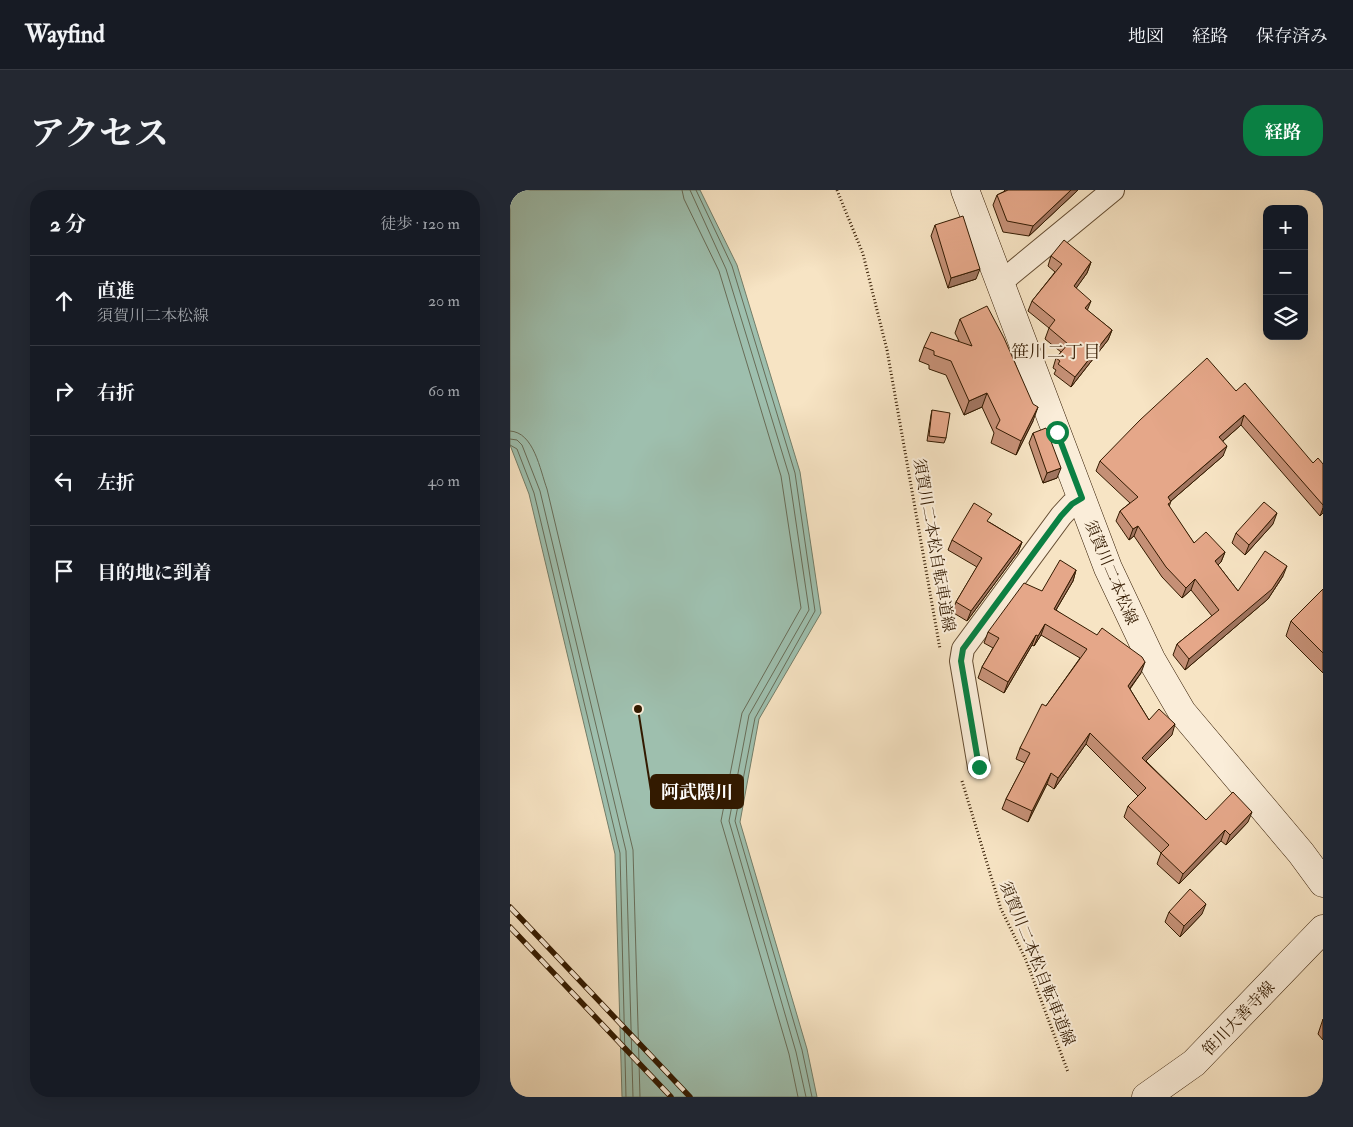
<!DOCTYPE html>
<html lang="ja">
<meta charset="utf-8">
<style>
body{margin:0;font-family:"IM FELL Double Pica","Noto Serif JP",serif;background:#242831;color:#f1f3f6}
.controls{position:absolute;right:15px;top:15px;display:grid;overflow:hidden;border-radius:10px;box-shadow:0 5px 20px #0002}
.controls button{width:45px;height:45px;display:grid;place-items:center;padding:0;border:0;border-bottom:1px solid #363941;background:#171b24;color:#f1f3f6;font:25px sans-serif}
.stop{position:absolute;width:15px;height:15px;margin:-11px;border:4px solid #0b8043;border-radius:50%;background:#fff}
.stop.end{background:#0b8043;border-color:#fff;box-shadow:0 1px 5px #0008}
.list{margin:0;padding:0;list-style:none}
h2{display:flex;justify-content:space-between;align-items:center;height:65px;margin:0;padding:0 20px;font-size:21px}
h2 small{font-size:16px;font-weight:400;color:#9ea1a6}
.list li{display:grid;grid-template-columns:32px 1fr auto;gap:15px;align-items:center;box-sizing:border-box;height:90px;padding:0 20px;border-top:1px solid #363941}
.list b{display:block;font-size:19px;white-space:nowrap}
.list p{margin:0;font-size:16px;white-space:nowrap;color:#9ea1a6}
.list em{font-size:16px;font-style:normal;color:#9ea1a6}
.icon{flex:none;width:28px;height:28px;fill:none;stroke:currentColor;stroke-width:2;stroke-linecap:round;stroke-linejoin:round}
.map{position:relative;flex:none;width:813px;height:907px;overflow:hidden;border-radius:20px}
header{display:flex;align-items:center;gap:30px;box-sizing:border-box;height:70px;padding:0 25px;background:#171b24;border-bottom:1px solid #363941}
header strong{font-size:24px}
nav{display:flex;gap:28px;margin-inline-start:auto;font-size:18px}
.intro{display:flex;align-items:center;justify-content:space-between;box-sizing:border-box;height:120px;padding:0 30px}
h1{margin:0;font-size:35px}
.button{padding:12px 22px;border-radius:20px;background:#0b8043;color:#fff;font-size:18px;font-weight:700}
main{display:flex;gap:30px;padding:0 30px}
aside{flex:1;background:#171b24;border-radius:20px;box-shadow:0 5px 20px #0002}
.map>svg:first-child{display:block}
.water{fill:#9ebfae;stroke:#737d68}
.lines{fill:none;stroke-linecap:round;stroke-linejoin:round}
.shore{stroke:#686c57;stroke-width:1}
.street-casing{stroke:#644c31;stroke-width:24}
.secondary-casing{stroke:#331a00;stroke-width:29}
.path{stroke:#331a00;stroke-width:3;stroke-dasharray:1 2.5;stroke-linecap:butt}
.street{stroke:#faedd9;stroke-width:22}
.secondary{stroke:#faedd9;stroke-width:28}
.rail-casing{stroke:#331a00;stroke-width:5.5}
.rail{stroke:#faedd9;stroke-width:4;stroke-dasharray:11;stroke-linecap:butt}
.wall{fill:#c59076;stroke:#331a00}
.shaded-wall{fill:#a07560;stroke:#331a00}
.building{fill:#e5a789;stroke:#331a00}
.route{stroke:#0b8043;stroke-width:6}
.labels{text-anchor:middle;stroke-width:4;stroke-linejoin:round;paint-order:stroke}
.street-label{font-size:16px;fill:#331a00;stroke:#faedd9}
.neighbourhood-label{font-size:18px;fill:#331a00;stroke:#faedd9}
.leader{fill:none;stroke:#331a00;stroke-width:2}
.callout-dot{fill:#331a00;stroke:#faedd9;stroke-width:2}
.callout{fill:#331a00;stroke:#331a00;stroke-width:2}
.callout-label{font-size:18px;text-anchor:middle;font-weight:bold;fill:#fff}
</style>
<header>
<strong>Wayfind</strong>
<nav><a>地図</a><a>経路</a><a>保存済み</a></nav>
</header>
<div class="intro"><h1>アクセス</h1><a class="button">経路</a></div>
<main>
<aside>
<h2>2 分<small>徒歩 · 120 m</small></h2>
<ul class="list">
<li><svg class="icon" aria-label="ahead" viewBox="0 0 24 24"><path d="M12 20V5M6 11l6-6 6 6"/></svg><div><b>直進</b><p>須賀川二本松線</p></div><em>20 m</em></li>
<li><svg class="icon" aria-label="right" viewBox="0 0 24 24"><path d="M7 20v-9h11M14 6l5 5-5 5"/></svg><div><b>右折</b></div><em>60 m</em></li>
<li><svg class="icon" aria-label="left" viewBox="0 0 24 24"><path d="M17 20v-9H6M10 6l-5 5 5 5"/></svg><div><b>左折</b></div><em>40 m</em></li>
<li><svg class="icon" aria-label="arrive" viewBox="0 0 24 24"><path d="M6 21V4h12l-3 4 3 4H6"/></svg><div><b>目的地に到着</b></div></li>
</ul>
</aside>
<div class="map">
<svg width="813" height="907" viewBox="0 0 813 907">
<rect width="100%" height="100%" fill="#f7e4c4"/>
<filter id="stains"><feTurbulence type="fractalNoise" baseFrequency=".004" numOctaves="4"/><feColorMatrix values="0 0 0 0 .2 0 0 0 0 .09 0 0 0 0 .02 0 0 0 .5 -.17"/></filter>
<radialGradient id="worn" r=".72"><stop offset=".6" stop-color="#630" stop-opacity="0"/><stop offset="1" stop-color="#630" stop-opacity=".3"/></radialGradient>
<!-- water -->
<polygon class="water" points="0,0 190,0 227,75 290,282 311,423 249,529 230,632 297,859 307,907 112,907 105,664 19,304 0,255"/>
<g class="lines">
<!-- shore -->
<g class="shore">
<polyline points="172,0 174,9 209,81 271,286 291,418 232,523 211,631 279,864 288,907"/>
<polyline points="180,0 216,79 279,285 299,420 239,525 219,631 286,862 296,907"/>
<polyline points="186,0 222,76 285,283 305,421 245,528 225,631 292,860 302,907"/>
<path d="M0,241C24,242 30,280 37,299L123,660L130,907"/>
<polyline points="0,249 7,250 12,255 30,301 116,661 123,907"/>
<polyline points="0,255 7,259 24,303 110,663 116,907"/>
</g>
<!-- street casing -->
<g class="street-casing">
<g id="street">
<polyline points="490,93 603,0"/>
<polyline points="469,577 451,471 453,459 551,326 562,314 572,308"/>
</g>
</g>
<!-- secondary casing -->
<g class="secondary-casing">
<g id="secondary">
<polyline points="455,0 598,378 641,469 672,522 791,663 813,693"/>
<polyline points="636,907 684,873 813,739"/>
</g>
</g>
<!-- path -->
<g class="path">
<polyline points="327,0 353,64 377,160 430,459"/>
<polyline points="452,591 491,719 516,770 558,882"/>
</g>
<!-- street -->
<use href="#street" class="street"/>
<!-- secondary -->
<use href="#secondary" class="secondary"/>
<!-- rail casing -->
<g class="rail-casing">
<g id="rail">
<polyline points="0,717 180,907"/>
<polyline points="0,737 161,907"/>
</g>
</g>
<!-- rail -->
<use href="#rail" class="rail"/>
</g>
<!-- wall -->
<g class="wall">
<polygon points="494,0 568,0 519,46 493,42 483,15 487,5 495,1"/>
<polygon points="425,35 466,89 438,98 421,46"/>
<polygon points="541,66 581,72 577,83 566,98 577,120 602,140 598,150 561,197 544,184 546,180 543,178 546,168 551,162 535,149 539,138 518,121 522,111 545,82 538,76"/>
<polygon points="450,129 523,231 506,265 481,253 484,243 472,217 454,225 436,185 419,179 419,175 409,171 414,157 449,151 445,143"/>
<polygon points="726,201 803,273 813,274 813,323 810,326 731,235 713,251 713,266 661,311 659,317 684,353 715,362 711,372 708,375 728,401 773,386 758,409 675,480 663,465 667,454 702,426 681,400 672,408 652,387 624,346 619,350 606,331 610,321 620,313 586,281 590,271"/>
<polygon points="422,220 436,248 434,253 417,251 421,225"/>
<polygon points="523,243 547,288 533,293 519,253"/>
<polygon points="479,332 512,352 508,362 457,431 442,422 446,412 467,377 438,360 442,350"/>
<polygon points="763,334 735,365 722,353 726,343"/>
<polygon points="566,380 563,391 546,420 631,483 620,499 639,530 662,545 636,571 696,630 738,632 716,655 711,651 669,694 647,674 651,663 614,627 618,616 628,606 576,554 544,599 537,594 518,632 492,619 496,609 515,573 506,569 510,558 536,516 570,468 531,445 524,456 522,455 494,503 468,488 472,477 483,458 474,453 478,442 532,401"/>
<polygon points="813,399 813,483 776,446 781,431"/>
<polygon points="659,722 692,724 670,747 655,732"/>
<polygon points="813,829 813,850 808,844"/>
</g>
<!-- shaded-wall -->
<g class="shaded-wall">
<polygon points="561,0 568,0 519,46 523,36"/>
<polygon points="581,72 577,83 560,107 564,96"/>
<polygon points="470,79 466,89 438,98 441,88"/>
<polygon points="581,111 577,121 575,118"/>
<polygon points="602,140 598,150 561,197 565,187"/>
<polygon points="477,203 472,217 454,225 459,211"/>
<polygon points="528,217 523,231 506,265 511,251"/>
<polygon points="734,225 731,235 706,257 709,247"/>
<polygon points="717,256 713,266 654,317 658,307"/>
<polygon points="551,278 547,288 533,293 537,283"/>
<polygon points="813,318 813,323 810,326"/>
<polygon points="767,323 763,334 735,365 739,355"/>
<polygon points="628,336 624,346 619,350 623,339"/>
<polygon points="512,352 508,362 457,431 461,421"/>
<polygon points="715,362 711,372 701,382 705,371"/>
<polygon points="777,376 773,386 758,409 675,480 679,469"/>
<polygon points="566,380 563,391 540,430 544,419"/>
<polygon points="685,389 681,400 672,408 676,398"/>
<polygon points="535,434 531,445 524,456 528,446"/>
<polygon points="526,445 522,455 494,503 498,492"/>
<polygon points="635,472 631,483 614,506 618,496"/>
<polygon points="665,534 662,545 628,579 632,568"/>
<polygon points="580,543 576,554 544,599 548,588"/>
<polygon points="541,583 537,594 518,632 522,621"/>
<polygon points="742,622 738,632 716,655 720,645"/>
<polygon points="715,640 711,651 669,694 673,684"/>
<polygon points="696,714 692,724 670,747 674,736"/>
</g>
<!-- building -->
<g class="building">
<polygon points="498,0 561,0 523,36 497,31 487,5"/>
<polygon points="453,26 470,79 441,88 425,35"/>
<polygon points="554,50 581,72 564,96 581,111 575,118 602,140 565,187 548,174 550,171 546,168 558,154 539,138 545,130 522,111 552,74 541,66"/>
<polygon points="477,116 494,148 523,214 528,217 511,251 486,238 490,230 477,203 459,211 441,171 424,165 424,161 414,157 421,142 462,156 450,129"/>
<polygon points="697,168 726,201 735,193 803,273 808,268 813,274 813,315 734,225 709,247 717,256 658,307 661,312 658,314 684,353 696,342 715,362 705,371 728,401 755,361 777,376 762,399 679,469 667,454 709,420 685,389 676,398 656,377 628,336 623,339 610,321 628,307 590,271 630,230"/>
<polygon points="422,220 440,223 436,248 419,246"/>
<polygon points="536,238 551,278 537,283 523,243"/>
<polygon points="754,312 767,323 739,355 726,343"/>
<polygon points="464,313 482,324 477,331 512,352 461,421 446,412 472,368 442,350"/>
<polygon points="550,370 566,380 544,419 587,445 592,438 632,467 635,472 618,496 639,530 649,519 665,534 632,568 696,630 723,602 742,622 720,645 715,640 673,684 651,663 659,655 618,616 636,598 580,543 548,588 541,583 522,621 496,609 520,563 510,558 532,514 536,516 577,459 535,434 528,446 526,445 498,492 472,477 489,448 478,442 514,393 532,401"/>
<polygon points="813,399 813,463 781,431"/>
<polygon points="680,699 696,714 674,736 659,722"/>
</g>
<g class="lines">
<!-- route -->
<polyline class="route" points="469,577 451,471 453,459 551,326 562,314 572,308 547,242"/>
</g>
<g class="labels">
<!-- street labels -->
<g class="street-label">
<text transform="translate(425 355) rotate(80)" y="6">須賀川二本松自転車道線</text>
<text transform="translate(602 382) rotate(67)" y="6">須賀川二本松線</text>
<text transform="translate(528 773) rotate(68)" y="6">須賀川二本松自転車道線</text>
<text transform="translate(728 828) rotate(-46)" y="6">笹川大善寺線</text>
</g>
<!-- neighbourhood labels -->
<g class="neighbourhood-label">
<text x="546" y="168">笹川二丁目</text>
</g>
</g>
<!-- callouts -->
<path class="leader" d="M128 519L141 601"/>
<circle class="callout-dot" cx="128" cy="519" r="5"/>
<rect class="callout" x="141" y="585" width="92" height="33" rx="5"/>
<g class="callout-label">
<text x="187" y="608">阿武隈川</text>
</g>
<rect width="100%" height="100%" filter="url(#stains)"/>
<rect width="100%" height="100%" fill="url(#worn)"/>
</svg>
<div class="controls">
<button>+</button>
<button>−</button>
<button><svg class="icon" aria-label="layers" viewBox="0 0 24 24"><path d="M12 4l9 5-9 5-9-5zM3 14l9 5 9-5"/></svg></button>
</div>
<div class="stop" style="left:547px;top:242px"></div>
<div class="stop end" style="left:469px;top:577px"></div>
</div>
</main>
